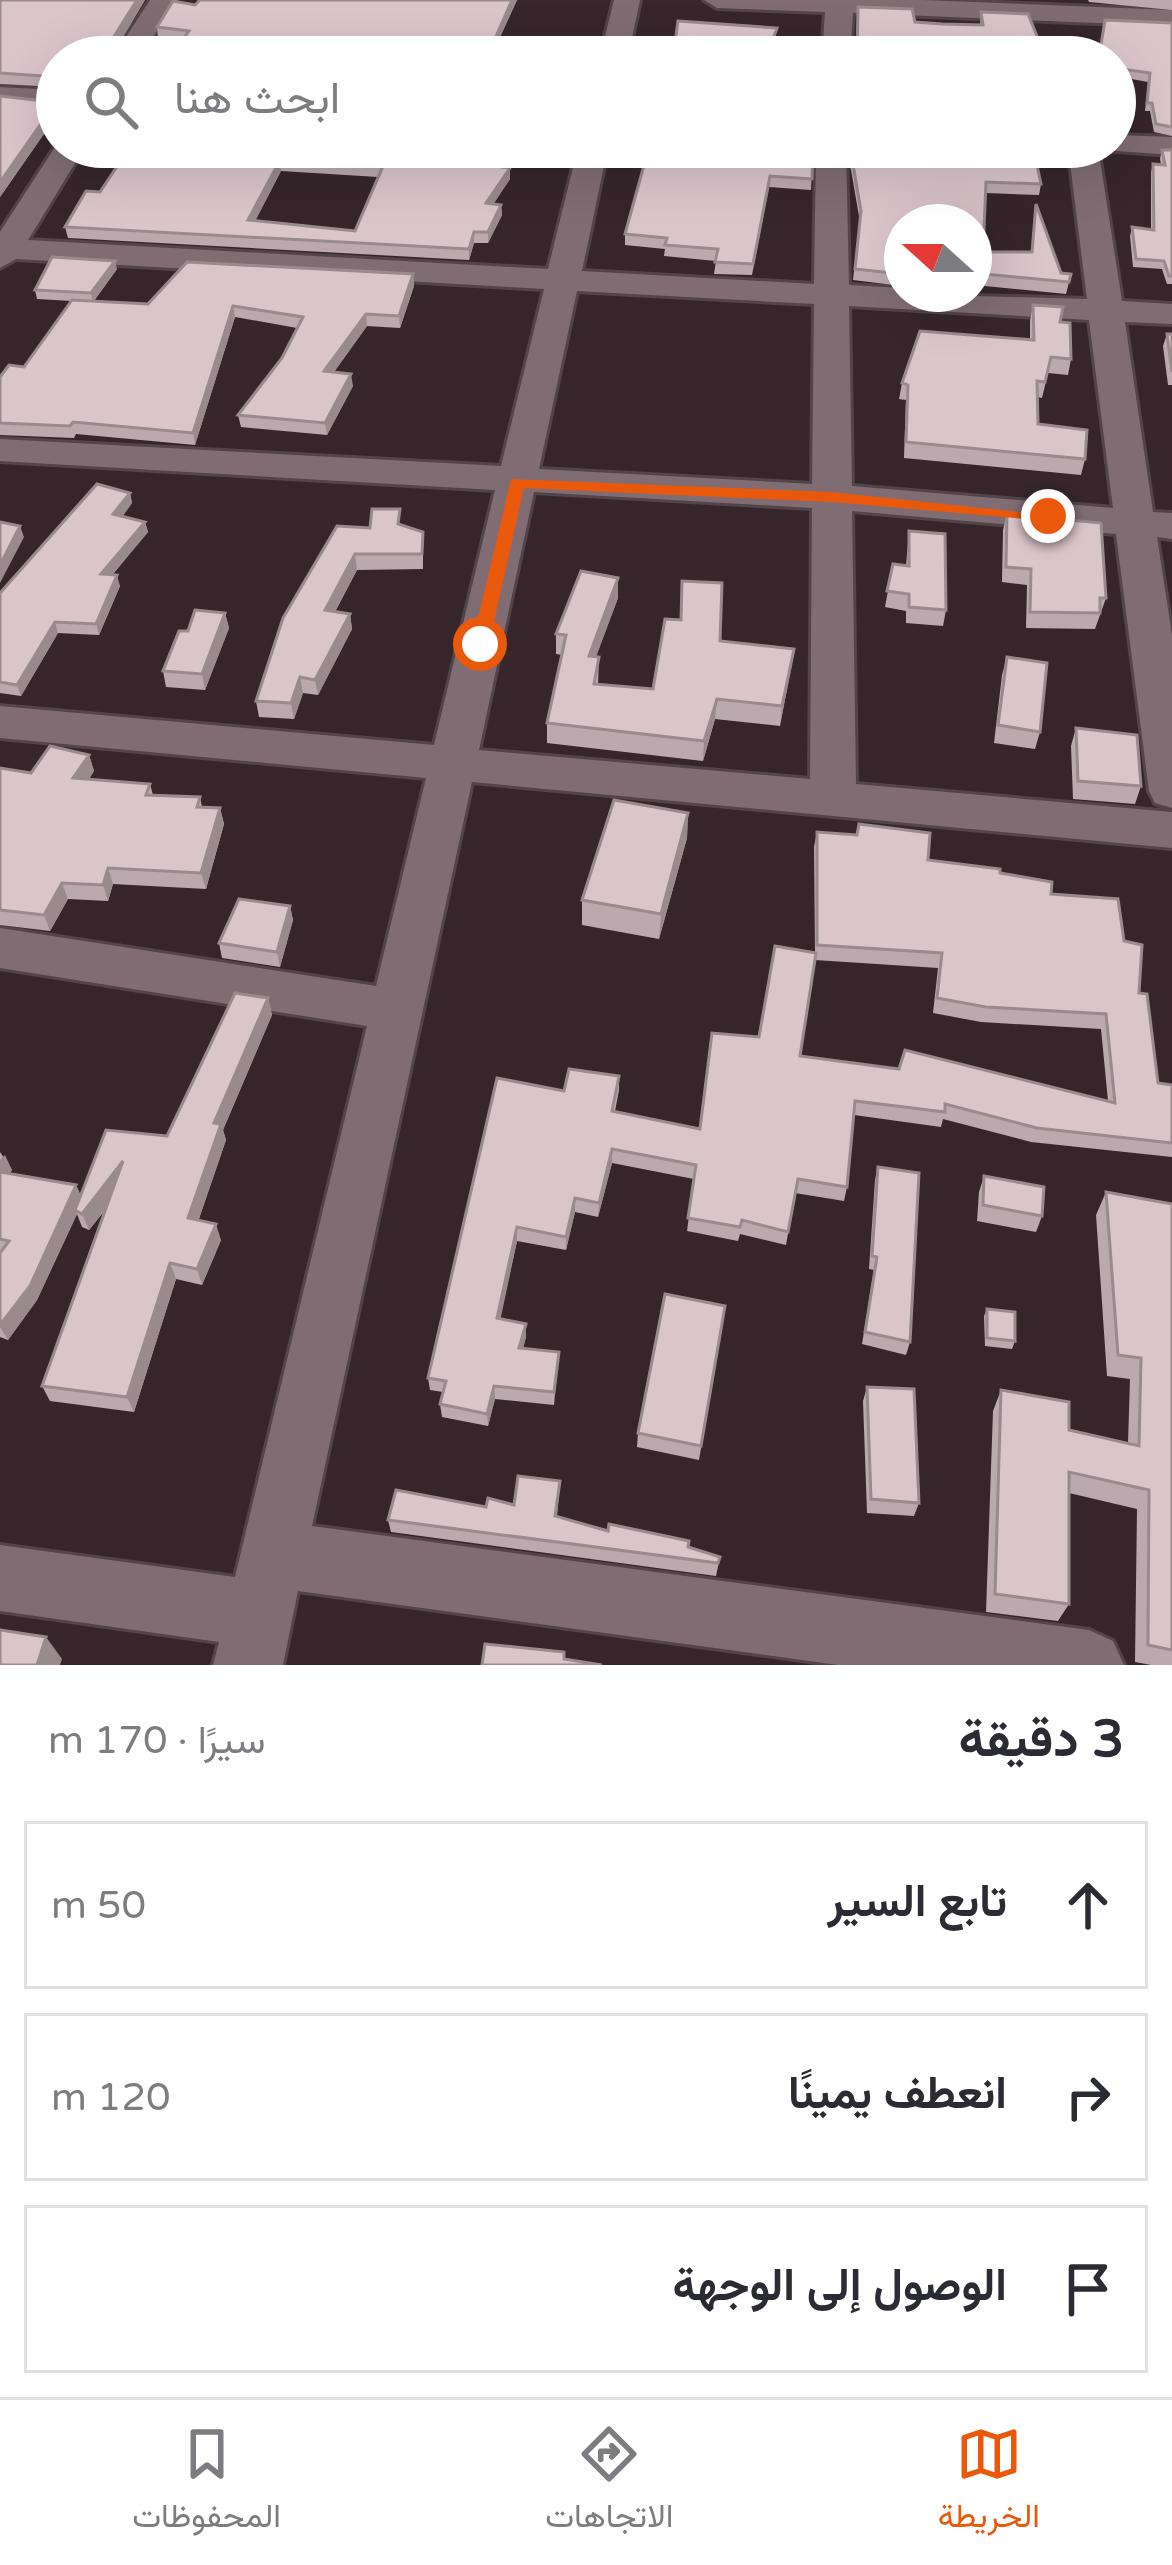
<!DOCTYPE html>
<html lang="ar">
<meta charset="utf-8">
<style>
body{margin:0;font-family:"Varela Round",Vazirmatn,sans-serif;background:#f7f7f7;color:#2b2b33;direction:rtl}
.compass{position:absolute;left:884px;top:204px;width:108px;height:108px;border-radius:50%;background:#fff;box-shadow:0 12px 48px #0002;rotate:291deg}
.stop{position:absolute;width:36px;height:36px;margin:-27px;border:9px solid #ea580c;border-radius:50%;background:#fff}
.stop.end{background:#ea580c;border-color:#fff;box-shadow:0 3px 12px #0008}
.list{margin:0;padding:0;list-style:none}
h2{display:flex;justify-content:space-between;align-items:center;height:156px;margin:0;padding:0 48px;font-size:51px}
h2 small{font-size:39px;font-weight:400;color:#7c7c81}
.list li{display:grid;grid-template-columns:78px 1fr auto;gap:36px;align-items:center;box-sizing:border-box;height:168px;margin:0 24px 24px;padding:0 24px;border:3px solid #e1e1e2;border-radius:0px}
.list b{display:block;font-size:45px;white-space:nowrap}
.list em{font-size:39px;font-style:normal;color:#7c7c81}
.icon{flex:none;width:66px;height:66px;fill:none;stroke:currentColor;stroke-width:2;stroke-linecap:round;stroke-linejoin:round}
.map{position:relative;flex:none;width:1172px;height:1665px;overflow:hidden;direction:ltr}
.search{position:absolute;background:#fff;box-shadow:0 12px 48px #0002;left:36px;right:36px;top:36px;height:132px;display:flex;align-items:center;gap:30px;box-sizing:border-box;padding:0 42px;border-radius:66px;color:#7c7c81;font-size:45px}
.sheet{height:732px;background:#fff}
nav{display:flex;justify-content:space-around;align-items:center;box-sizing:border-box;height:168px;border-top:3px solid #e1e1e2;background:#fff;font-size:33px;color:#7c7c81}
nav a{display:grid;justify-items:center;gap:6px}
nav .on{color:#ea580c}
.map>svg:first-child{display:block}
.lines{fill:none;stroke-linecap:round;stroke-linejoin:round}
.minor-casing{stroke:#524449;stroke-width:6}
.minor{fill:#806d73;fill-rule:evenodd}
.wall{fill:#bba9af;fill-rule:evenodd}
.shaded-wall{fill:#998a8e}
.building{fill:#dac5cb;stroke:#998a8e;stroke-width:3;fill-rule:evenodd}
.route{fill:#ea580c}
</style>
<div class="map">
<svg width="1172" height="1665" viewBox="0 0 1172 1665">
<rect width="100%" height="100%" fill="#36262b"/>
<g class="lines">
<!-- minor casing -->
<g class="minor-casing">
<g id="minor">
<polygon points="150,0 176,0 141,57 113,57"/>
<polygon points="614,0 640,0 628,57 600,57"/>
<polygon points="704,0 923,0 1172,10 1172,26 853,13 850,57 822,57 825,12 717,8"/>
<polygon points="0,87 57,90 57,108 0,105"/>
<polygon points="1115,135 1172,137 1172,155 1104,150 1102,147 1115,147"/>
<path d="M57,144L85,147L28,240L548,269L578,147H608L582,271L814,284L816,147H846L849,285L902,288V294L1087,299L1068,147H1098L1122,301L1172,304V324L1125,322L1153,512L1172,513V539L1157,537L1172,635V808L1155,803L1149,791L1116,534L852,511L856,784L1172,812V848L472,782L312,1526L1089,1630L1113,1641L1124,1665H838L298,1591L283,1665H213L219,1642L0,1611V1545L235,1577L367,1026L0,968V928L376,986L426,778L0,738V706L434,745L495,490L0,461V439L501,466L544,289L16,259L0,268V232ZM577,291L814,304L812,484L539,469ZM849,306L1089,320L1113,508L852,486ZM534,492L812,508L810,779L479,750Z"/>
</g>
</g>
<!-- minor -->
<use href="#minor" class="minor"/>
</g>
<!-- wall -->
<g class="wall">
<polygon points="0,0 145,0 111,57 57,57 57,118 55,118 0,197 0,96 54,102 57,87 0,84"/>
<polygon points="200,0 517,0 498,41 521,42 521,55 537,57 336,57 324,55 322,57 170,57 182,40 158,37 157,27 195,5"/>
<polygon points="1088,0 1172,0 1172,10 1089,2"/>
<polygon points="858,7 915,22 942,24 980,25 981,12 1041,46 1039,57 856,57"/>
<polygon points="1172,23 1172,136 1154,132 1150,111 1145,111 1148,82 1115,76 1115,57"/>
<path d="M130,147H515L507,168H510V179L493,204L501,205L502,215L488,243H474L469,260L68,238L65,227L100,192ZM281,171L378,177L355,231L255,221Z"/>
<polygon points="813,147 811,190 769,187 752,275 714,274 716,261 664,256 665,249 625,245 625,234"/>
<polygon points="847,147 1033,147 1041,184 1039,195 986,193 983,252 1031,252 1036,204 1061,273 1071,274 1066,294 974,285 974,222 902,222 902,286 853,280 860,222"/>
<polygon points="1162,150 1172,150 1172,284 1167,284 1162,269 1133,267 1130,236 1132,227 1151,230 1151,172 1153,164 1161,165 1160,159"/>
<polygon points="117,269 94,301 148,304 413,274 414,286 400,328 367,326 334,372 353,386 327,435 241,427 238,415 282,358 297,328 235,317 195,445 76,434 74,438 0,435 0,377 24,367 72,301 37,299 35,290"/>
<polygon points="1033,305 1060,322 1071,359 1068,375 1048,373 1042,398 1037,397 1038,424 1085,459 1081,475 904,458 906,400 899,399 902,383 1030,339 1030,321"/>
<polygon points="1167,334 1172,334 1172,385 1168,385 1163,346"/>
<polygon points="130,493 132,503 122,517 145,522 148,532 112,575 120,586 99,635 58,633 21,696 0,693 0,593"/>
<polygon points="1007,514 1106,598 1095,629 1026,628 1027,585 1002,582 1003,530"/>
<polygon points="401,525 423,532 423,569 357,570 335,612 350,614 352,629 318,695 303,693 294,719 259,717 256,701 370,528"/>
<polygon points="909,531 946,610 943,626 906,623 906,611 885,607 893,564 906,566"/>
<polygon points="618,578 618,598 596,656 599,657 598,684 653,689 720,641 794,649 780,726 715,719 703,761 547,743 547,723 562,655 556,654 556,634"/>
<polygon points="225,613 229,628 205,690 166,687 163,671"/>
<polygon points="1007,657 1040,732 1035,749 994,743 1002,675"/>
<polygon points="1076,728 1141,786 1135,804 1073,799 1071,746"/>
<polygon points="89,755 94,771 89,779 150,784 153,795 200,797 202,807 220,808 224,824 206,889 113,884 108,901 68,899 50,931 0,925 0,768 31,773"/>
<polygon points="688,813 687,838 659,939 582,925 582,900"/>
<path d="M817,832L928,860L1000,873L1051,894L1124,941L1139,993L1158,1083L1172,1085V1157L1031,1142L943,1119L941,1127L854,1115L847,1187L844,1201L795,1193L786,1245L740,1234L738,1241L687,1231L694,1179L612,1163L598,1217L575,1212L566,1250L517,1241L500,1318L526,1337L523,1348L559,1352L554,1405L495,1399L488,1426L442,1417L440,1404L443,1392L430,1390L428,1378L564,1091L619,1076V1090L615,1111L700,1129L815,953L814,847ZM815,960L938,968L933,1013L981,1022L1101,1029L1108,1101L800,1056Z"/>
<polygon points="290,906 293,920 280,967 222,958 219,943"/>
<polygon points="268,998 272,1015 223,1130 226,1140 198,1221 221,1240 202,1285 176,1279 134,1412 50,1401 42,1386 106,1209 89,1230 82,1227 77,1214 37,1300 8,1340 0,1337 0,1152 12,1170 9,1174 76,1185 81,1196 167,1136"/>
<polygon points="878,1167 910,1342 906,1355 862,1344 874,1270 869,1269 875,1180"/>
<polygon points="984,1176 1042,1216 1036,1232 977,1221 979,1192"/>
<polygon points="1106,1192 1172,1204 1172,1665 1151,1665 1135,1662 1137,1509 1069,1493 1069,1604 1058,1621 986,1612 993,1411 1001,1390 1069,1430 1128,1443 1130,1379 1107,1376 1096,1215"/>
<polygon points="725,1306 699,1460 637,1447 638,1433"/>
<polygon points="987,1309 1015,1341 1012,1349 985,1346 984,1316"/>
<polygon points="867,1387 919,1503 914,1516 867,1513 863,1401"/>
<polygon points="560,1481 557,1517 720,1557 716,1576 391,1532 388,1520 514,1505"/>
</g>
<!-- shaded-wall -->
<g class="shaded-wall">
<polygon points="137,0 145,0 111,57 101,57"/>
<polygon points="512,0 517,0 494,51 494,41"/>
<polygon points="323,45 324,55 322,57 313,57"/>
<polygon points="52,108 55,118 0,197 0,182"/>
<polygon points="510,147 515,147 502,178 502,167"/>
<polygon points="280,160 281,171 250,231 248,220"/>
<polygon points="510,168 510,179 487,214 486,203"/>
<polygon points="501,205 502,215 488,243 488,232"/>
<polygon points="474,232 474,243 469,260 469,249"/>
<polygon points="115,261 117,269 93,302 91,293"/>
<polygon points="413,274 414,286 400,328 399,316"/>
<polygon points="233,306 235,317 195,445 193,433"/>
<polygon points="366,314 367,326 326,383 324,371"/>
<polygon points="351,374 353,386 327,435 325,423"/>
<polygon points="130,493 132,503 116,525 113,514"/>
<polygon points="145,522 148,532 104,585 101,574"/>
<polygon points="20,526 24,537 0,583 0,565"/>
<polygon points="355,554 357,570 327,626 325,610"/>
<polygon points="117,575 120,586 99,635 96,624"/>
<polygon points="618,578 618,598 589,676 589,656"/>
<polygon points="225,613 229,628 205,690 202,674"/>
<polygon points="350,614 352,629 318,695 315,680"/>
<polygon points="55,622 58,633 21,696 17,685"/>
<polygon points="794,649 791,669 780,726 782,706"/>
<polygon points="300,677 303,693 294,719 291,703"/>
<polygon points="717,699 715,719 703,761 704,741"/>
<polygon points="89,755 94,771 79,794 73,778"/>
<polygon points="220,808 224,824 206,889 201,873"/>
<polygon points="688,813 687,838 659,939 661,914"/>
<polygon points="108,868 113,884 108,901 103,885"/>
<polygon points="62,883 68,899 50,931 44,915"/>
<polygon points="290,906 293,920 280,967 277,952"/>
<polygon points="268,998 272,1015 223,1130 226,1140 194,1234 188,1218 214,1123"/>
<polygon points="612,1149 612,1163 598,1217 599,1203"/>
<polygon points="5,1155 12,1170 0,1184 0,1160"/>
<polygon points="123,1161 129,1177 89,1230 82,1214"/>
<polygon points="76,1185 83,1201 75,1210 77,1214 37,1300 8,1340 0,1327"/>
<polygon points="575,1198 575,1212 566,1250 566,1237"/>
<polygon points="216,1224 221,1240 202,1285 197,1269"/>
<polygon points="517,1227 517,1241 498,1331 497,1318"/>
<polygon points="170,1263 176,1279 134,1412 127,1397"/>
<polygon points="526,1324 526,1337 520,1361 519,1348"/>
<polygon points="494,1386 495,1399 488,1426 487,1414"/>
<polygon points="46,1637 62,1659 60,1665 37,1665"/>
</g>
<!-- building -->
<g class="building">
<polygon points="0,0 137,0 101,57 57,57 57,77 0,73"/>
<polygon points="200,0 512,0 494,41 521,42 517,55 537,56 403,57 323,45 313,57 170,57 189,31 157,27 173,1 195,5"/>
<polygon points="858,7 912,9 915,22 942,24 983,25 981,12 1028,14 1041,46 1011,44 1014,57 857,57"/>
<polygon points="1105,20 1172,23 1172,127 1156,124 1152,103 1147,103 1150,73 1115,68 1115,57 1099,57"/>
<polygon points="678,21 777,28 773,39 785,40 778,51 848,57 673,57"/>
<polygon points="57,83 57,108 52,108 0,182 0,96 54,102"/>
<path d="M130,147H510L502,167L510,168L486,203L501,205L488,232H474L469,249L65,227L86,191L100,192ZM280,160L383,166L355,231L248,220Z"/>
<polygon points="649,147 813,147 812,179 770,176 753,264 715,262 718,249 665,245 667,238 625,234"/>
<polygon points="850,147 1033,147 1041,184 986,182 983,252 1032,252 1036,204 1061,273 1071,274 1069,282 974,273 974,222 902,222 902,274 855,269 861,211"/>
<polygon points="1162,150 1172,150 1172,276 1169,276 1164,261 1136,259 1132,227 1154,230 1153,164 1165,165"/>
<polygon points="52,257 115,261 91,293 35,290"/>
<polygon points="187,262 413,274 399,316 366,314 324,371 351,374 325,423 238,415 282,358 303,317 233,306 193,433 73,422 70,426 0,423 0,377 9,365 24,367 72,300 148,304"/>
<polygon points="1033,305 1063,307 1060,322 1070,323 1071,359 1051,357 1045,382 1037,381 1038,424 1087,430 1085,459 906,442 908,385 902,383 920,331 1034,340"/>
<polygon points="1167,334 1172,334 1172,372"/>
<polygon points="97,484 130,493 113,514 145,522 101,574 117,575 96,624 55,622 17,685 0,682 0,593"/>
<polygon points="372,509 400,509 398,524 423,532 422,554 355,554 325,610 350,614 315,680 300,677 291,703 256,701 283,618 337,526 370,528"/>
<polygon points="1007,514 1101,523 1106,598 1100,598 1100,613 1030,612 1031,569 1006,567"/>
<polygon points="0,522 20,526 0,565"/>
<polygon points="909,531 945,534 946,610 909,607 909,594 887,591 893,564 909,566"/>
<polygon points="581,571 618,578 589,656 599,657 594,684 653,689 665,619 681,620 682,581 722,583 720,641 794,649 782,706 717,699 704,741 547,723 566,635 556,634"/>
<polygon points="195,610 225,613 202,674 163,671 179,631 188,631"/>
<polygon points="1007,657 1047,663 1040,732 998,725"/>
<polygon points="1076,728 1137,735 1141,786 1078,781"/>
<polygon points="50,746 89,755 73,778 150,784 146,795 200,797 197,807 220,808 201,873 108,868 103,885 62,883 44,915 0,910 0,768 31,773"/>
<polygon points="614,800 688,813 661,914 582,900"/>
<polygon points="859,824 930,833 928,860 1000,869 1000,873 1052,882 1051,894 1118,899 1124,941 1142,945 1139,993 1147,994 1158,1083 1172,1085 1172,1143 1037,1128 945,1104 945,1112 855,1101 847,1187 798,1179 788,1232 742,1220 740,1227 688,1218 696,1165 612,1149 599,1203 575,1198 566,1237 517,1227 497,1318 526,1324 519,1348 559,1352 554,1392 494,1386 487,1414 440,1404 446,1381 428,1378 497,1078 564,1091 569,1069 619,1076 612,1111 700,1129 712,1033 759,1037 775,946 816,953 800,1056 899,1069 905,1050 1115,1103 1106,1014 986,1007 937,998 942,953 817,945 817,832 857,835"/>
<polygon points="239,899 290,906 277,952 219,943"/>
<polygon points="235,993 268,998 214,1123 221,1124 188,1218 216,1224 197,1269 170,1263 127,1397 42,1386 123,1161 82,1214 75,1210 106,1130 167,1136"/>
<polygon points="878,1167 919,1173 910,1342 865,1332 877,1257 872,1256"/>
<polygon points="0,1172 76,1185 30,1286 0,1325 0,1253 9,1241 0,1239"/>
<polygon points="984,1176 1044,1187 1042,1216 983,1205"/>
<polygon points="1106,1192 1172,1204 1172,1650 1148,1645 1149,1490 1069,1472 1069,1604 995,1594 1001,1390 1069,1402 1069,1430 1139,1446 1141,1358 1118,1355"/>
<polygon points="665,1294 725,1306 701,1446 638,1433"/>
<polygon points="987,1309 1015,1312 1015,1341 987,1338"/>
<polygon points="867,1387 914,1389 919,1503 871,1499"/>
<polygon points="518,1476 560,1481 555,1516 608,1531 609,1524 689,1541 688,1547 720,1557 718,1563 388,1520 396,1490 486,1507 488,1498 514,1505"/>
<polygon points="0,1630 46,1637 37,1665 0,1665"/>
<polygon points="485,1644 564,1652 564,1659 602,1665 482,1665"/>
</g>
<!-- route -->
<polygon class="route" points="511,479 832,492 1057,516 1048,521 832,502 524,488 489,644 480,650 472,644"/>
</svg>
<svg class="compass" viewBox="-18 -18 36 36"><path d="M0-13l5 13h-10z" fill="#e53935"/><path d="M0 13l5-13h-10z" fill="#7c7c81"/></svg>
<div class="stop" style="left:480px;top:644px"></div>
<div class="stop end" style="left:1048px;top:516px"></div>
<div class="search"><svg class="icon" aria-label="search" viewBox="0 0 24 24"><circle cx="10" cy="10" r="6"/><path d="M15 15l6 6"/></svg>ابحث هنا</div>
</div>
<section class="sheet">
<h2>3 دقيقة<small>سيرًا · 170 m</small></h2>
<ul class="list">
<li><svg class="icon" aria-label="ahead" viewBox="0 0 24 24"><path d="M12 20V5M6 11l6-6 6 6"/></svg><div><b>تابع السير</b></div><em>50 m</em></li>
<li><svg class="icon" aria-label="right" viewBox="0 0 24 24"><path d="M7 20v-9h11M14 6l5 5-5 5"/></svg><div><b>انعطف يمينًا</b></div><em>120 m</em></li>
<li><svg class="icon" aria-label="arrive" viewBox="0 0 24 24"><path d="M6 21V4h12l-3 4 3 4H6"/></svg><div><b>الوصول إلى الوجهة</b></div></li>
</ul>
</section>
<nav>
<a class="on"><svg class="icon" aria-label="map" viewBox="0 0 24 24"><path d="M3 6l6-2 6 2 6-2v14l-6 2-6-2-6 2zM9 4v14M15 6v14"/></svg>الخريطة</a>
<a><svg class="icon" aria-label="directions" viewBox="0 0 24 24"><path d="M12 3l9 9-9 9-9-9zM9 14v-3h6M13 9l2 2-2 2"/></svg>الاتجاهات</a>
<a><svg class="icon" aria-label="saved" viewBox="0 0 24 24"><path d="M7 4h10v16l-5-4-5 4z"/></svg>المحفوظات</a>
</nav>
